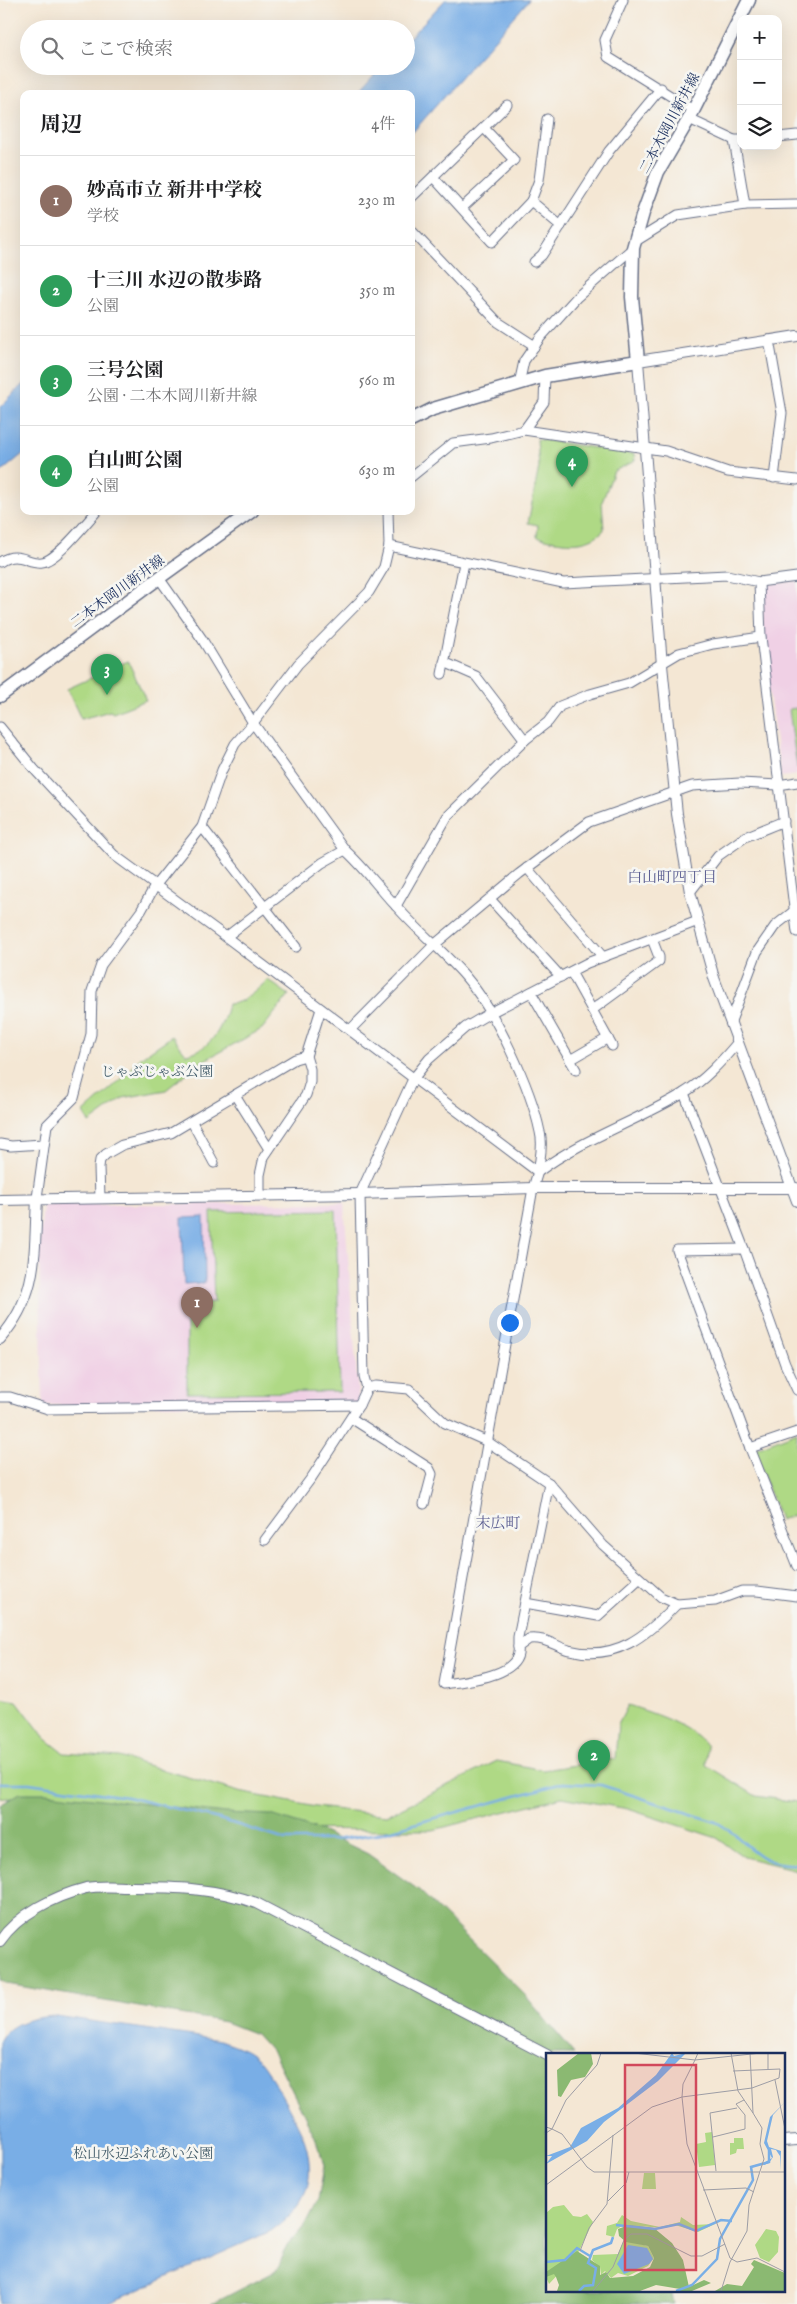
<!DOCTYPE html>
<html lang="ja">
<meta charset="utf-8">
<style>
body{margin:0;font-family:"IM FELL English","Noto Serif JP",serif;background:#f6f6f6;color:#202124}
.controls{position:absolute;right:15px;top:15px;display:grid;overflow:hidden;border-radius:10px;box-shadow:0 5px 20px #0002}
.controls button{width:45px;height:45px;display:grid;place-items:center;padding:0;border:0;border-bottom:1px solid #e0e0e0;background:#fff;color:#202124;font:25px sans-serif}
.you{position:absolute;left:509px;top:1322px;width:18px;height:18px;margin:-12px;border:4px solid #fff;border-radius:50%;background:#1a73e8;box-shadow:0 0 0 8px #1a73e833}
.badge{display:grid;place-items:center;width:32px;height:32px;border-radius:50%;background:#0b8043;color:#fff;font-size:16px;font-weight:700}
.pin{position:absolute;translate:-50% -41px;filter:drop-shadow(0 1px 2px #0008)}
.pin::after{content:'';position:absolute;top:26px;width:18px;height:15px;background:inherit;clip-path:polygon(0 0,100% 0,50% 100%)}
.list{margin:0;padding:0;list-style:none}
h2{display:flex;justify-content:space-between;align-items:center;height:65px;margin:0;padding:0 20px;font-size:21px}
h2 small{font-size:16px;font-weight:400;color:#757577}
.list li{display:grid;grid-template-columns:32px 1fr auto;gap:15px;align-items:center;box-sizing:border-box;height:90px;padding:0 20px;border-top:1px solid #e0e0e0}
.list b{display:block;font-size:19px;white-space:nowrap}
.list p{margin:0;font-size:16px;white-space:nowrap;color:#757577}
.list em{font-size:16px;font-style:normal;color:#757577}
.icon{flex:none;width:28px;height:28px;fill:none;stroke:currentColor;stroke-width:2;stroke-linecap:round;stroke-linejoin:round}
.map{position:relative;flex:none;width:797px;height:2304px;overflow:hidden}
.search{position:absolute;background:#fff;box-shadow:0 5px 20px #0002;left:20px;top:20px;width:395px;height:55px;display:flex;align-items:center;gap:12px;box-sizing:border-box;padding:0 18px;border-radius:28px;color:#757577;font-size:19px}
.panel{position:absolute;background:#fff;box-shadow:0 5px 20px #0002;left:20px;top:90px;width:395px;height:425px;border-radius:10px}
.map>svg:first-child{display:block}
.built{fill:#f0d0e5}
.green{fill:#afd985;stroke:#658472}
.forest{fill:#8bb972;stroke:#537468}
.water{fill:#79aee6;stroke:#4a6ea2}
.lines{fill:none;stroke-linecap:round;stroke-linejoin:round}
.stream{stroke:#79aee6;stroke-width:2.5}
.minor-casing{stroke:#676f87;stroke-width:11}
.tertiary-casing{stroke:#676f87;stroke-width:12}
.secondary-casing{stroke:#676f87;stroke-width:15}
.minor{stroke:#fff;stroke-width:9}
.tertiary{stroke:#fff;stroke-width:10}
.secondary{stroke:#fff;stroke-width:12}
.labels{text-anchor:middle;stroke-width:5;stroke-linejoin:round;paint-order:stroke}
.street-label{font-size:14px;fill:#1b2f5e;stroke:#f6f6f2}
.park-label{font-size:14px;fill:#405a68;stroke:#f6f6f2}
.neighbourhood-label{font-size:15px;fill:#5a5d91;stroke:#f6f6f2}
.inset-river{fill:none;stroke:#79aee6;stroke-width:2.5}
.inset-road{fill:none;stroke:#9d9da5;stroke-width:1}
.view{fill:#d1495b;fill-opacity:0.15;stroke:#d1495b;stroke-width:2.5}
.inset-edge{fill:none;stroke:#1b2f5e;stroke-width:2.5}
</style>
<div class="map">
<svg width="797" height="2304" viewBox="0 0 797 2304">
<rect width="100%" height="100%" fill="#f6f6f2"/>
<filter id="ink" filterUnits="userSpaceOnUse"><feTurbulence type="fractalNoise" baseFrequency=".02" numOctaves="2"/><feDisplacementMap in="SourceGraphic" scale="10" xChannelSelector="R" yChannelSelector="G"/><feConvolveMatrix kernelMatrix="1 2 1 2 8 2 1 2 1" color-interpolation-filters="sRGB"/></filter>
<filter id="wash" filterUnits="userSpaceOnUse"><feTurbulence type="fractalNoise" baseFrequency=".0096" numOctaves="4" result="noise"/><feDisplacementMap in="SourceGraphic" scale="20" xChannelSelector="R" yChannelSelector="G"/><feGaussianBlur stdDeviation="1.12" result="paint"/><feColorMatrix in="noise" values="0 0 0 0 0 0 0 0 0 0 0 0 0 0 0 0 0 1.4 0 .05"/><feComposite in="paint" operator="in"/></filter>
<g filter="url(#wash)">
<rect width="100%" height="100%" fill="#f4e7d4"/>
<!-- built -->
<g class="built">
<polygon points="797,581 797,775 781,777 763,649 763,585"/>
<polygon points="344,1203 359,1405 43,1405 39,1251 43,1205"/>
</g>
<!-- green -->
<g class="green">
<path d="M537,439L634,454L635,461L614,471L602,502L604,530C585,549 559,542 537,537L538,525L528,523L539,467Z"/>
<polygon points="128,661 146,700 113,713 110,711 81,719 67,689"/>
<polygon points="797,708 797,768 789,709"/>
<path d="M268,980L289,995L262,1029L201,1062L166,1090L123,1098L89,1123L84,1112L126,1075L140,1058L172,1036L186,1054C211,1050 223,1027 228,1004C244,1004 256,990 268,980Z"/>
<polygon points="336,1210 340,1392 187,1393 187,1304 214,1302 211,1212"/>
<polygon points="797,1432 797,1514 780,1520 754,1449"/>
<path d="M0,1698L17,1701L45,1738L64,1753L119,1757L239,1792L316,1807L387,1815L497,1761L543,1770L615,1759L618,1725L628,1705C655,1714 688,1724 707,1746L706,1765L756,1796L797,1802V1870L744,1857L717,1838L628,1809L562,1797L433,1830L250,1829L0,1797Z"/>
</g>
<!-- forest -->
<polygon class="forest" points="20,1793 47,1793 226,1813 271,1815 321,1831 368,1854 420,1891 525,1995 574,2054 547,2054 547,2290 671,2290 674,2304 212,2304 276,2271 288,2245 306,2224 318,2201 324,2166 318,2143 274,2054 256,2034 225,2022 7,1984 0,1980 0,1805"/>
<!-- water -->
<g class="water">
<polygon points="445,0 529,0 411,134 411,94 357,94 382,66 406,66 406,41"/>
<polygon points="24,383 24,453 0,473 0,407"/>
<polygon points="204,1217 205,1283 184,1284 182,1218"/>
<path d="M56,2016L220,2040C234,2045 247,2049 258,2059C268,2068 301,2128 305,2142C310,2157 311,2177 306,2191C299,2209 285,2221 271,2231L107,2304H0V2040C11,2021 36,2017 56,2016Z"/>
</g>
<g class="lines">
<!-- stream -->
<path class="stream" d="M0,1783H29L127,1797L219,1819L286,1840H334L381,1833L563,1783L601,1785L716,1822C748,1838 754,1867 797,1864"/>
</g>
</g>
<g filter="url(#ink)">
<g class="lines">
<!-- minor casing -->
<g class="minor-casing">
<g id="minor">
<polyline points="623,0 605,40 608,57 693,110"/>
<polyline points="689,119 734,140 741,140"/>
<polyline points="778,137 797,135"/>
<polyline points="734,140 745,205"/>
<polyline points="433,177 492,242 531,201 561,226"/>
<polyline points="411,198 507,105"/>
<polyline points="531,201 539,180 547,119"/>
<polyline points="462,208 514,160 484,128"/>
<polyline points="411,230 498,322 535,346"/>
<polyline points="636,241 678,215 745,205 797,204"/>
<polyline points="534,262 542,255 609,151 661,88"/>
<polyline points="769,340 782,413 774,478"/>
<polyline points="519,384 524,361 540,338 577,297 633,248"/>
<polyline points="524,430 544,402 545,376"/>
<polyline points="411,477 453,443 491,438 524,430 666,451 728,472 797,480"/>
<polyline points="389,546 563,583 727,575 759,582 797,577"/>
<path d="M0,562C18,550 28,564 42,562C57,560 85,524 97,511"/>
<path d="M159,578L202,639L253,723L345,850C364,867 378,887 396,906C417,930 443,951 465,976C495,1010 531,1088 540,1132C544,1147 538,1174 533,1188L444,1684C463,1681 523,1677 518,1647L529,1639C545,1637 555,1646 569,1650C616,1662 647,1635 677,1604"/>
<polyline points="759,582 761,637 797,932"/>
<polyline points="444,662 476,676 525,740"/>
<polyline points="442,674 464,563"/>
<polyline points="0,727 34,769 114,855 226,937 538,1172"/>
<polyline points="202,827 296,947"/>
<polyline points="527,868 603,957"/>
<polyline points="690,892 718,856 745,837 784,821"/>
<polyline points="490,899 561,977"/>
<polyline points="396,906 447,817 525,740 548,722 560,706 590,694 629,683 679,653 713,644 761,637"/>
<polyline points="226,937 322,863 345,850"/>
<polyline points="571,972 612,1046"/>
<polyline points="531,992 576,1070"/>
<polyline points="592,1010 659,961 659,957 652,939"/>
<polyline points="731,1021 757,952 775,926 794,911"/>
<polyline points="350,1030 434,945 519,874 589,822 692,786 740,783 778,785 797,782"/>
<polyline points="570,1060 608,1038"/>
<polyline points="684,1093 744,1249 785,1364 797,1390"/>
<polyline points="235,1095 269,1149"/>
<polyline points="192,1122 214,1163"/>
<polyline points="0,1144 11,1146 43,1144"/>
<path d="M538,1172C582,1139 635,1122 682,1094C704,1081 722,1061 738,1042"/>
<polyline points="260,1195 260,1175 264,1157 306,1095 310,1082 310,1069 306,1056 321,1009"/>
<polyline points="37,1198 47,1125 74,1098 91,1034 92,991 101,965 141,911 155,886 202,827 222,770 235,744 253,723 298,664 369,592 384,567 389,546 388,511"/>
<polyline points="100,1198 99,1167 100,1160 106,1154 122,1145 171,1133 295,1059 306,1056"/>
<polyline points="744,1249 677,1250 750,1448 797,1566"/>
<polyline points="367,1388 376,1386 409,1389 445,1423 488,1442 549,1483 603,1545 661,1597 677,1604 715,1601 742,1591 757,1591 797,1596"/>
<polyline points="0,1397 10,1397 48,1409 359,1405"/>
<polyline points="351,1418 429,1468 432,1474 424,1504"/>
<polyline points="750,1448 797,1432"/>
<polyline points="265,1540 312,1477 359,1405 367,1388 364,1377 360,1194 413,1079 429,1059 466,1027 490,1013 587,963 698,921"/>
<polyline points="525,1603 598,1616 639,1579"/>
<polyline points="518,1647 518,1637 549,1483"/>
</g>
</g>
<!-- tertiary casing -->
<g class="tertiary-casing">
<g id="tertiary">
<polyline points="797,336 638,361 662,665 677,814 690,892 714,978 797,1201"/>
<polyline points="0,1200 360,1194 533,1188 796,1188"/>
<path d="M0,1339C39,1294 34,1254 37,1198"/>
<path d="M0,1941C18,1914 55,1896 86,1888C101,1885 117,1887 132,1887C175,1887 215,1888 256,1903L547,2055"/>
<polyline points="783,2141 797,2140"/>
</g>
</g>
<!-- secondary casing -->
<g class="secondary-casing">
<g id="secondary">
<polyline points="411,420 433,409 545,376 638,361 632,297 633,248 643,213 658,172 689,119 749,0"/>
<polyline points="0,696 159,578 252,511"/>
</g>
</g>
<!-- minor -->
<use href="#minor" class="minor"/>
<!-- tertiary -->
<use href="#tertiary" class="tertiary"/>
<!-- secondary -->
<use href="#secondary" class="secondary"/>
</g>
</g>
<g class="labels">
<!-- street labels -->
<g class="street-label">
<text transform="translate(669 123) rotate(-62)" y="5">二本木岡川新井線</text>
<text transform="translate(117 591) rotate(-36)" y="5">二本木岡川新井線</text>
</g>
<!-- park labels -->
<g class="park-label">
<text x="157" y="1076">じゃぶじゃぶ公園</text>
<text x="143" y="2158">松山水辺ふれあい公園</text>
</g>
<!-- neighbourhood labels -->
<g class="neighbourhood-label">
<text x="672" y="882">白山町四丁目</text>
<text x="498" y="1528">末広町</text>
</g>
</g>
<!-- overview -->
<g transform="translate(546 2053)">
<rect width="239" height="239" fill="#f4e7d4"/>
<path d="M166,79L169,112L153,114L150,91L160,89L159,80ZM188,85H197L198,96H191L190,100L184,102V90H188ZM98,120H109L110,136H96ZM18,152L27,163L35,164L41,161L47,169L32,200L3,231L0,224V160L7,154ZM76,162L85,168L114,174L134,169L135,164L147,172L169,171L152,179L129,172L118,175L78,172L71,176L68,184L60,182L61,173L71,170ZM220,176L230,178L233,184L232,199L223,209L214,205L209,192ZM78,187L102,193L108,205L102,213L82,223L72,220L65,225L59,218L55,222L54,214L46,207L47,202L72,201Z" fill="#afd985"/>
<path d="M33,0H45L47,11L39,24L25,27L15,44L12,43L11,17ZM83,172L108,175L126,190L137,207L143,234L158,227L165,230L146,238H130L134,236L110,232L94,238H11L13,232L10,224L8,221L0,224V219L31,198L54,213V222L60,219L64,225L87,223L104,214L108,205L102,193L80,189L73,183L72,176ZM208,207L239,220L238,238H169L181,231L196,233L208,214L205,211Z" fill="#8bb972"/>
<path d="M126,0L128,3L140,0L112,28L58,69L41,88L0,111L6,103H0L24,94L35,75L72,55L110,22ZM239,49L227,62L221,88L223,94L235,98L234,117V103L230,97L225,96L227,104L223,110L218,112L216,111L226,105L218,90L224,64ZM82,192L101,195L107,206L103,211L78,221L71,211Z" fill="#79aee6"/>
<path class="inset-river" d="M70,172L109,176L133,171L150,178L175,167L186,168M0,209L19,207L31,195L44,203M33,238L38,233L47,232L50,215L42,210L47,197L65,190L67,184M130,238L146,232L171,206L174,186L207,127L205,114L223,109V97"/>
<path class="inset-road" d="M88,0L149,7L152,0M185,0L192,38L207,60M222,0V16M187,18L234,16M229,27L239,76M206,35L136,44L141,91L184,205L191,209L211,205L239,219M206,35L233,25L234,16M0,74L6,76L20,47L51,12L55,0M0,80L6,76L16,81L41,114L48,119H214M167,84L199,76V62L190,51L198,47M170,118L164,60L191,55M215,119H239M0,132L106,54L136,44L137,31L149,7L215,0M157,137L200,135L208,139M62,148L80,130L83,119M34,198L43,175L61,151L67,82M47,238L67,214L78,187L85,181H101L145,203H156L179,191M175,238L184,209L201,178L203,152L218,106L214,91L216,75L207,60L204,0"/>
<path class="view" d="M79,12H150V217H79Z"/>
<rect width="239" height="239" class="inset-edge"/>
</g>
</svg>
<div class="controls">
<button>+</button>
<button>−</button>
<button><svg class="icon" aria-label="layers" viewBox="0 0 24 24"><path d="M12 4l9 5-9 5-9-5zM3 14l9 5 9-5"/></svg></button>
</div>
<div class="you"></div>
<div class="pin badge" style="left:197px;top:1328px;background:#8d6e63">1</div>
<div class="pin badge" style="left:594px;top:1781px;background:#2e9e5b">2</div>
<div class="pin badge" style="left:107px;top:695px;background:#2e9e5b">3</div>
<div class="pin badge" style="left:572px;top:487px;background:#2e9e5b">4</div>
<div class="search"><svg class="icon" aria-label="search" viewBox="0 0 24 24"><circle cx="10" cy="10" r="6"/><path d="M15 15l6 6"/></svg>ここで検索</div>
<section class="panel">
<h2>周辺<small>4件</small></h2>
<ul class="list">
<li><span class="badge" style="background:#8d6e63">1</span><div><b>妙高市立 新井中学校</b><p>学校</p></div><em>230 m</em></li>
<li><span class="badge" style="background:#2e9e5b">2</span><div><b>十三川 水辺の散歩路</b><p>公園</p></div><em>350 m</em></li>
<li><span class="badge" style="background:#2e9e5b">3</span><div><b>三号公園</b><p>公園 · 二本木岡川新井線</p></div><em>560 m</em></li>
<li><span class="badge" style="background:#2e9e5b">4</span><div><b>白山町公園</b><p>公園</p></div><em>630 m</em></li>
</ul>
</section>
</div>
